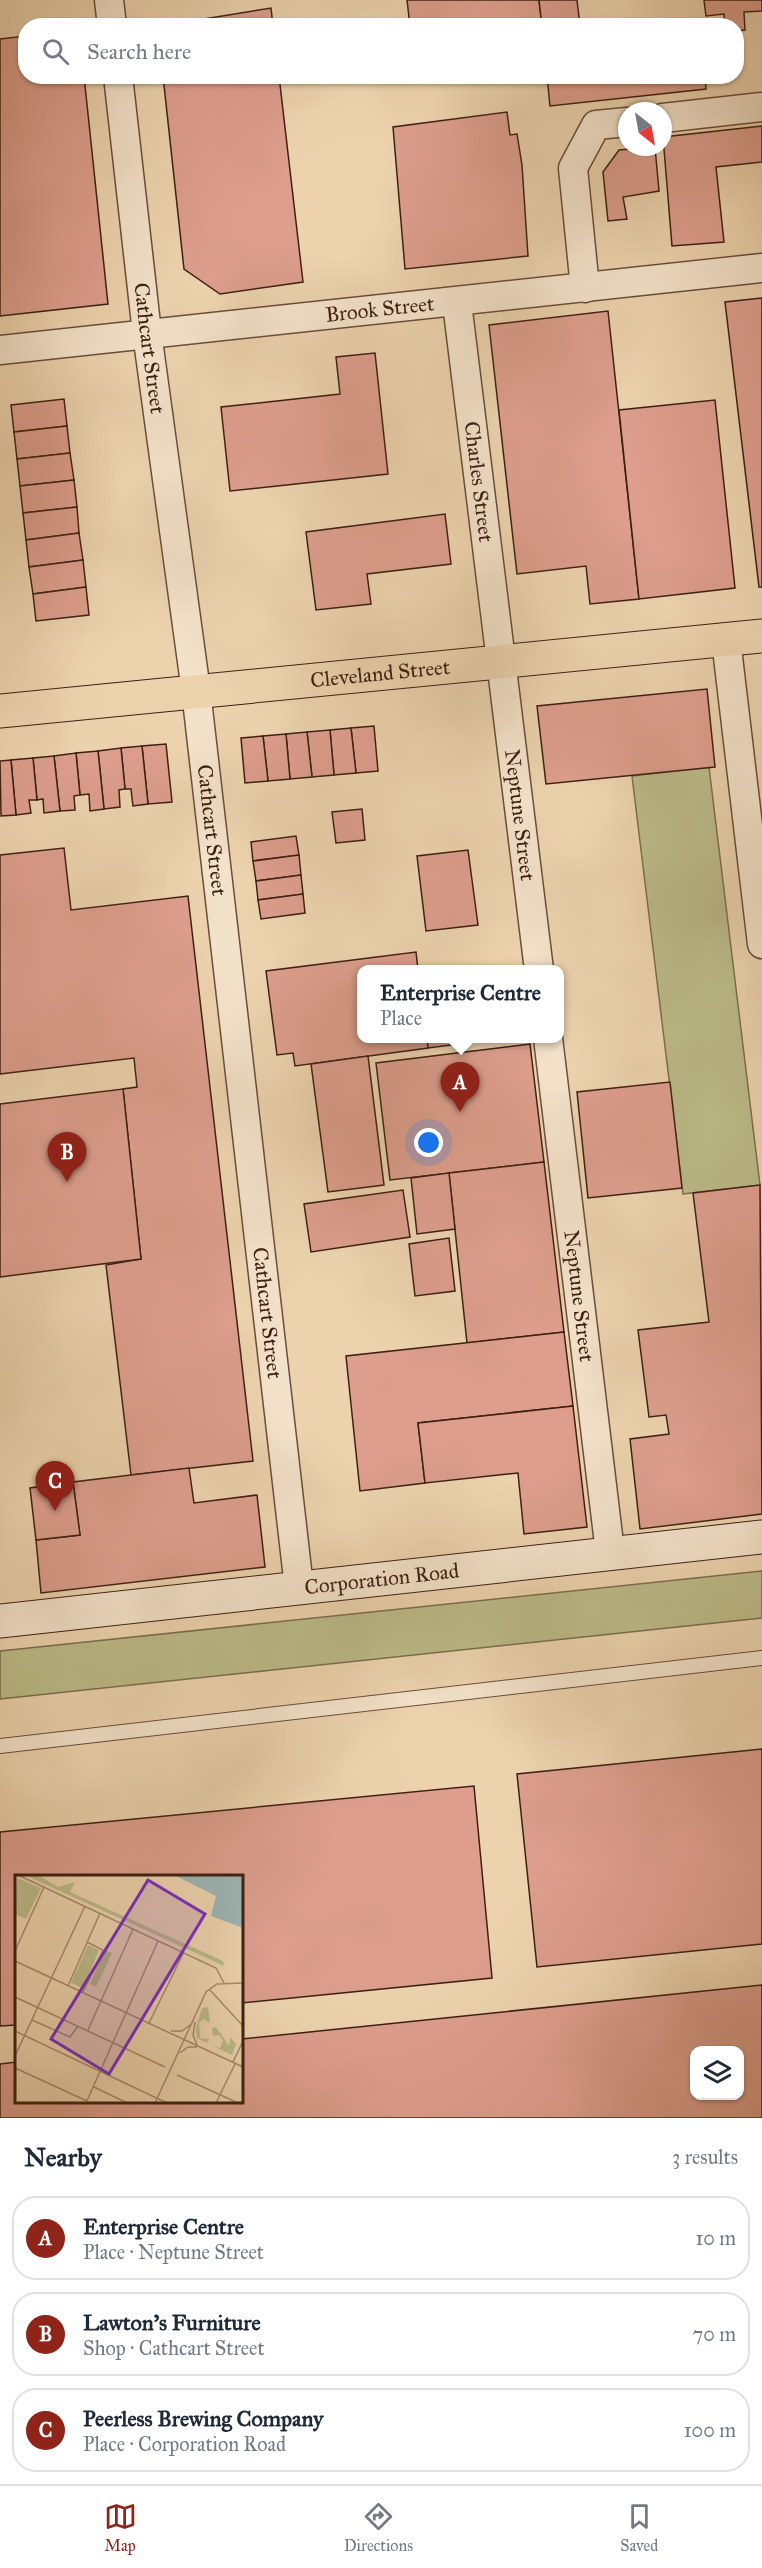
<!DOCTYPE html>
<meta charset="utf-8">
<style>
body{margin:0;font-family:"IM FELL Great Primer",serif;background:#f6f6f7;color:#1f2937}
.controls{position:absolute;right:18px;bottom:18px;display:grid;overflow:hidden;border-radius:12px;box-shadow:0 2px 4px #0004}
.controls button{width:54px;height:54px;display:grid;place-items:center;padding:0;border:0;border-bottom:2px solid #e0e1e3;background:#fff;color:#1f2937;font:30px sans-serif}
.compass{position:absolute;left:618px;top:102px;width:54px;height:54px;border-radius:50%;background:#fff;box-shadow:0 2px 4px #0004;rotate:149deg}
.you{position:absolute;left:429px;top:1143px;width:21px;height:21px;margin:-15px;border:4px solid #fff;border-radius:50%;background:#1a73e8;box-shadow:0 0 0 9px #1a73e833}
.badge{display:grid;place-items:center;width:39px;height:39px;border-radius:50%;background:#8f2418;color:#fff;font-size:20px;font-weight:700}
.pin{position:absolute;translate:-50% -50px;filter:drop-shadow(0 2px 3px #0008)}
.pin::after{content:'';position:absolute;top:32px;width:21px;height:18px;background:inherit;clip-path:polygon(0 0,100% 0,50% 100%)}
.popup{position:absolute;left:357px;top:965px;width:207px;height:78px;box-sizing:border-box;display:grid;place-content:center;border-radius:12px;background:#fff;filter:drop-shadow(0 2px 4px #0005);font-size:20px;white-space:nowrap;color:#747a83}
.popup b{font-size:22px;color:#1f2937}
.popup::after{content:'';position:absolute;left:50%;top:100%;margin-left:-12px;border:12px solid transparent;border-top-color:#fff}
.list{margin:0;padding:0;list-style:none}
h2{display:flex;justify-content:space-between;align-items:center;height:78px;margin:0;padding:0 24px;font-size:26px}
h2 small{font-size:20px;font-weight:400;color:#747a83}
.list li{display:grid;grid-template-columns:39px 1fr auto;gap:18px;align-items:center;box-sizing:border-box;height:84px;margin:0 12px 12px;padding:0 12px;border:2px solid #e0e1e3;border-radius:24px}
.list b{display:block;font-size:22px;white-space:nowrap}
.list p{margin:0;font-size:20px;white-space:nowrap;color:#747a83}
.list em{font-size:20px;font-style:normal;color:#747a83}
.icon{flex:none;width:33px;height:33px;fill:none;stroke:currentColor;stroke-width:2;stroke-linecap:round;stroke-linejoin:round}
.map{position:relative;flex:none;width:762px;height:2118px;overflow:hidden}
.search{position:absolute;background:#fff;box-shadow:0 2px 4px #0004;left:18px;right:18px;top:18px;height:66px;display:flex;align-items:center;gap:15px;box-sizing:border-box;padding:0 21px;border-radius:24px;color:#747a83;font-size:22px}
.sheet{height:366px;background:#fff}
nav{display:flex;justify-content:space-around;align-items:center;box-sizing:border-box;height:84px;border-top:2px solid #e0e1e3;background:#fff;font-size:16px;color:#747a83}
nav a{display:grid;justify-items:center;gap:3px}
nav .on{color:#8f2418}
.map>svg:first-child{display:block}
.green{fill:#bb8;stroke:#7c6e4e;stroke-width:1.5}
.building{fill:#dd9e8d;stroke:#3e2013;stroke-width:1.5;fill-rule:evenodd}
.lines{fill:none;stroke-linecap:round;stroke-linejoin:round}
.lane-casing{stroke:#6a4d3a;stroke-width:16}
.street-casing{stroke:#6a4d3a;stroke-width:31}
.secondary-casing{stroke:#3e2013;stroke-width:35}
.primary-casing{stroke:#3e2013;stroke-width:35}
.lane{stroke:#f3e2ca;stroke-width:14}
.street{stroke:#f3e2ca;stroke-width:28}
.secondary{stroke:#f3e2ca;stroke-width:33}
.primary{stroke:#ecd3ae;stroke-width:33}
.labels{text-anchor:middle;stroke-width:4.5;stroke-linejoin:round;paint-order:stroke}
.street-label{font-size:21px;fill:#3e2013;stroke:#f3e2ca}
.inset-road{fill:none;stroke:#a68b70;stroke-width:1.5}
.view{fill:#7b2cbf;fill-opacity:0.15;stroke:#7b2cbf;stroke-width:3}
.inset-edge{fill:none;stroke:#3e2013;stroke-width:3}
</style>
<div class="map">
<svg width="762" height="2118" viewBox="0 0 762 2118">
<rect width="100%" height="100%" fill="#ecd3ae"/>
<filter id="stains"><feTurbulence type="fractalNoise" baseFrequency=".00333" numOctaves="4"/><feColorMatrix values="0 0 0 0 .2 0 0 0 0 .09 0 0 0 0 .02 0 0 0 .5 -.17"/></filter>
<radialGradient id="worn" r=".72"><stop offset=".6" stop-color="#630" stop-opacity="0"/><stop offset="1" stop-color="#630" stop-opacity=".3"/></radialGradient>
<!-- green -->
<g class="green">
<polygon points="709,767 760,1185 683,1194 632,776"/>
<polygon points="762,1571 762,1618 0,1699 0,1651"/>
</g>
<!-- building -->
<g class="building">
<polygon points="407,0 539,0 542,26 410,26"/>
<polygon points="539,0 577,0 580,26 542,26"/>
<polygon points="704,0 762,0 762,11 744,12 745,30 736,31 736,26 725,26 724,14 706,16"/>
<polygon points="271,8 273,26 161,26"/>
<polygon points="26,36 26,76 84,76 108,304 0,316 0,39"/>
<polygon points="163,76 279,76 303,282 220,294 184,269"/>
<polygon points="547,76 705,76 706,89 550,106"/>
<polygon points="507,112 510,135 517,134 522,165 528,256 405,269 393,127"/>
<polygon points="762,126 762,162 716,167 724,242 672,246 663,137"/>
<polygon points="655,147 659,191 623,197 627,219 608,221 603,172 619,150"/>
<polygon points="762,298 762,587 759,587 725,302"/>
<polygon points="608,311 639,599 590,604 586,566 517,574 489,325"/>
<polygon points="375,353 388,474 230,491 221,407 340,394 336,357"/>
<polygon points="64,399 67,426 14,432 11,405"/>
<polygon points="715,400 735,588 639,599 619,410"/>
<polygon points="67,426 70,453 17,459 14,432"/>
<polygon points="70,453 74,480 20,486 17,459"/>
<polygon points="74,480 77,507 23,513 20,486"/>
<polygon points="77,507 79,533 26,540 23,513"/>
<polygon points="445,514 451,564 367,574 371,604 316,610 306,532"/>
<polygon points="79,533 83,560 29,567 26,540"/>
<polygon points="83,560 86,587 33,594 29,567"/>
<polygon points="86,587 89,615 36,621 33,594"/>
<polygon points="707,689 715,767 546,784 537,706"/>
<polygon points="374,726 378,771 356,773 351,728"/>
<polygon points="351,728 356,773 334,775 330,730"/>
<polygon points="330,730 334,775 312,777 307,732"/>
<polygon points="307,732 312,777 290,779 286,734"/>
<polygon points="286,734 290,779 268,781 263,736"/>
<polygon points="263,736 268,781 245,783 241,738"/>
<polygon points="166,744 172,802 148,804 142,746"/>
<polygon points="142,746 148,804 133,806 131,789 125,789 121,748"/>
<polygon points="121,748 125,789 119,790 120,807 104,809 98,751"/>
<polygon points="98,751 104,809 90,811 89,794 80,795 76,753"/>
<polygon points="76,753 80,795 74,796 75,810 60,811 54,756"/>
<polygon points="54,756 60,811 44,813 43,799 37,800 33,758"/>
<polygon points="33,758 37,800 29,800 31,813 16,815 11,760"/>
<polygon points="11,760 16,815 1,816 0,761"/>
<polygon points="362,809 365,840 336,843 332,812"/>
<polygon points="296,836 299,855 253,861 251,842"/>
<polygon points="64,848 71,910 188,896 253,1461 131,1475 106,1265 141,1259 123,1089 137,1087 134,1058 0,1074 0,855"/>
<polygon points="468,850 478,925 426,931 417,856"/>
<polygon points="299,855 301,875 256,881 253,861"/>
<polygon points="301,875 303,894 258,900 256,881"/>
<polygon points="303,894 305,913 261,919 258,900"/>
<polygon points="416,952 418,970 361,970 361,1038 427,1038 428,1048 295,1066 293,1053 277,1055 266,971"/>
<polygon points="427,1038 507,1038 428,1048"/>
<polygon points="530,1044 544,1162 390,1180 376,1063"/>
<polygon points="368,1056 384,1185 328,1192 311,1064"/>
<polygon points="670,1082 682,1188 588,1198 577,1092"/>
<polygon points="123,1089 141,1259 0,1277 0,1104"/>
<polygon points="544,1162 564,1332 467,1343 449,1173"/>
<polygon points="449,1173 455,1229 417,1234 411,1178"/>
<polygon points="760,1185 762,1514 640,1529 630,1439 669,1434 666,1415 649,1417 638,1330 709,1322 693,1193"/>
<polygon points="403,1190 410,1237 311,1252 304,1204"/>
<polygon points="449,1238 455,1291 415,1296 409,1244"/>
<polygon points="564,1332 573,1406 418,1423 425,1483 360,1491 346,1356"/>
<polygon points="573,1406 587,1527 524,1534 518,1473 425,1483 418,1423"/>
<polygon points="189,1468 194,1503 257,1495 265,1567 41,1593 36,1540 80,1535 73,1482"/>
<polygon points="73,1482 80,1535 36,1540 30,1488"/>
<polygon points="762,1749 762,1944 537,1967 517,1774"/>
<polygon points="474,1786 492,1978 242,2003 242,1876 16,1876 16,2025 0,2026 0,1832"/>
<path d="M762,1985V2118H0V2064L16,2062V2102H242V2039ZM694,2050H740V2096H694Z"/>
</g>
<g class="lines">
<!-- lane casing -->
<g class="lane-casing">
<polyline id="lane" points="0,1746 762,1658"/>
</g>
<!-- street casing -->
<g class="street-casing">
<g id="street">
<polyline points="109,0 112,26"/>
<path id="s1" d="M118,76L147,333L196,691L299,1587"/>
<polyline points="663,118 762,107"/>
<polyline points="585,288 573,168 596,125 627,122"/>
<path id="s2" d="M457,303L539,970"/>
<path id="s3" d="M0,350L762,268"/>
<polyline points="726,640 762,944"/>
<path id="s4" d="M548,1038L610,1552"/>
</g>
</g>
<!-- secondary casing -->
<g class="secondary-casing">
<g id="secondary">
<path id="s5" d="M0,1621L762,1537"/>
</g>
</g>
<!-- primary casing -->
<g class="primary-casing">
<g id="primary">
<path id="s6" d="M0,711L762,636"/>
</g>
</g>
<!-- lane -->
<use href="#lane" class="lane"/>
<!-- street -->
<use href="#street" class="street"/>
<!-- secondary -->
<use href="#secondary" class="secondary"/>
<!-- primary -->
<use href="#primary" class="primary"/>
</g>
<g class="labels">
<!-- street labels -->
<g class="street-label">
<text dy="7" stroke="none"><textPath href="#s3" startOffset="382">Brook Street</textPath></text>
<text dy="7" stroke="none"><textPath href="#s1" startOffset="274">Cathcart Street</textPath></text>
<text dy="7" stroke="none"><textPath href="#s2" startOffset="180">Charles Street</textPath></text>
<text dy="7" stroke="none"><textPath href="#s6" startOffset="382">Cleveland Street</textPath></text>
<text dy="7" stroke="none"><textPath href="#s2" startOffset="516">Neptune Street</textPath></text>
<text dy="7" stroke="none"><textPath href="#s1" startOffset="760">Cathcart Street</textPath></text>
<text dy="7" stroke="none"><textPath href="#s4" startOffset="260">Neptune Street</textPath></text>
<text dy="7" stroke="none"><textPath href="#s1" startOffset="1246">Cathcart Street</textPath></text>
<text dy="7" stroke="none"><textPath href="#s5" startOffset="384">Corporation Road</textPath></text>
</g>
</g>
<!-- overview -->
<g transform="translate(15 1875)">
<rect width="228" height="228" fill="#ecd3ae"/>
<path d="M10,0H23L43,12L60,7L55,17L208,86L209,91ZM2,3L26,13L11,44L0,39ZM73,70L84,75L68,113L56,108ZM90,75L97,78L81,112L75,109ZM193,132L195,148L188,144L184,148L185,163L194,164L192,168L182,163L181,153L187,133ZM201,152L214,171L215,162L221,169L217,180L198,171L205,173L208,166L204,160L198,161L197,153Z" fill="#bb8"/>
<path d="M159,0H228V53L196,41L201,21Z" fill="#9db5b5"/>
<path class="inset-road" d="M3,0L201,93L209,108M0,76L29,12M0,86L228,192M53,111L85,38M195,115L228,151M68,117L88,75L72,67M0,122L150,192M17,145L55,162L63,151M180,147L178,160L182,170M134,148L169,77M73,155L118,54M0,156L152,228M156,156H167L175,150M165,178L173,172H182M0,181L70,31M218,187L228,166M0,193L72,226M162,200L223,228M79,212L112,228M71,228L143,66M140,228L191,117L202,109L228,108M201,228L220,189"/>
<path class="view" d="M133,5L190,39L94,199L36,164Z"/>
<rect width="228" height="228" class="inset-edge"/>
</g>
<rect width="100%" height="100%" filter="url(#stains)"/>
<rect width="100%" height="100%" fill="url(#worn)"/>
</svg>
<div class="controls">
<button><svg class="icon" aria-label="layers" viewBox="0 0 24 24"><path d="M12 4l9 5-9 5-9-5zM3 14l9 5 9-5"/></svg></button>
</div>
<svg class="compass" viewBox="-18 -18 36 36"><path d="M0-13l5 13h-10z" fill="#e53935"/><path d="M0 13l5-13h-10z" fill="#747a83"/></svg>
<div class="you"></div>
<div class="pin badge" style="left:460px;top:1112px">A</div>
<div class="popup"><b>Enterprise Centre</b>Place</div>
<div class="pin badge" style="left:67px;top:1182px">B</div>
<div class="pin badge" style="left:55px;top:1511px">C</div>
<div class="search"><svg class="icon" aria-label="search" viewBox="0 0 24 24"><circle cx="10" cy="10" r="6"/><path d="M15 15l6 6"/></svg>Search here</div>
</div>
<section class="sheet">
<h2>Nearby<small>3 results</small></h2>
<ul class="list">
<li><span class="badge">A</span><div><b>Enterprise Centre</b><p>Place · Neptune Street</p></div><em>10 m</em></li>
<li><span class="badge">B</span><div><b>Lawton's Furniture</b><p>Shop · Cathcart Street</p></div><em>70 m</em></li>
<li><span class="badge">C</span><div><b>Peerless Brewing Company</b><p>Place · Corporation Road</p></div><em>100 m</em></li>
</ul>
</section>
<nav>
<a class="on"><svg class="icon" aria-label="map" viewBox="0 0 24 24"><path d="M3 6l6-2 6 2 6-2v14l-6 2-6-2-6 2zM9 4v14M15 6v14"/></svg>Map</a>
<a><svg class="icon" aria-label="directions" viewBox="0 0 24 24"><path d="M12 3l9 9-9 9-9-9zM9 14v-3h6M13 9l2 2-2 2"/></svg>Directions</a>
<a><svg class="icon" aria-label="saved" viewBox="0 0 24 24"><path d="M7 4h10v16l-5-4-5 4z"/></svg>Saved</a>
</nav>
